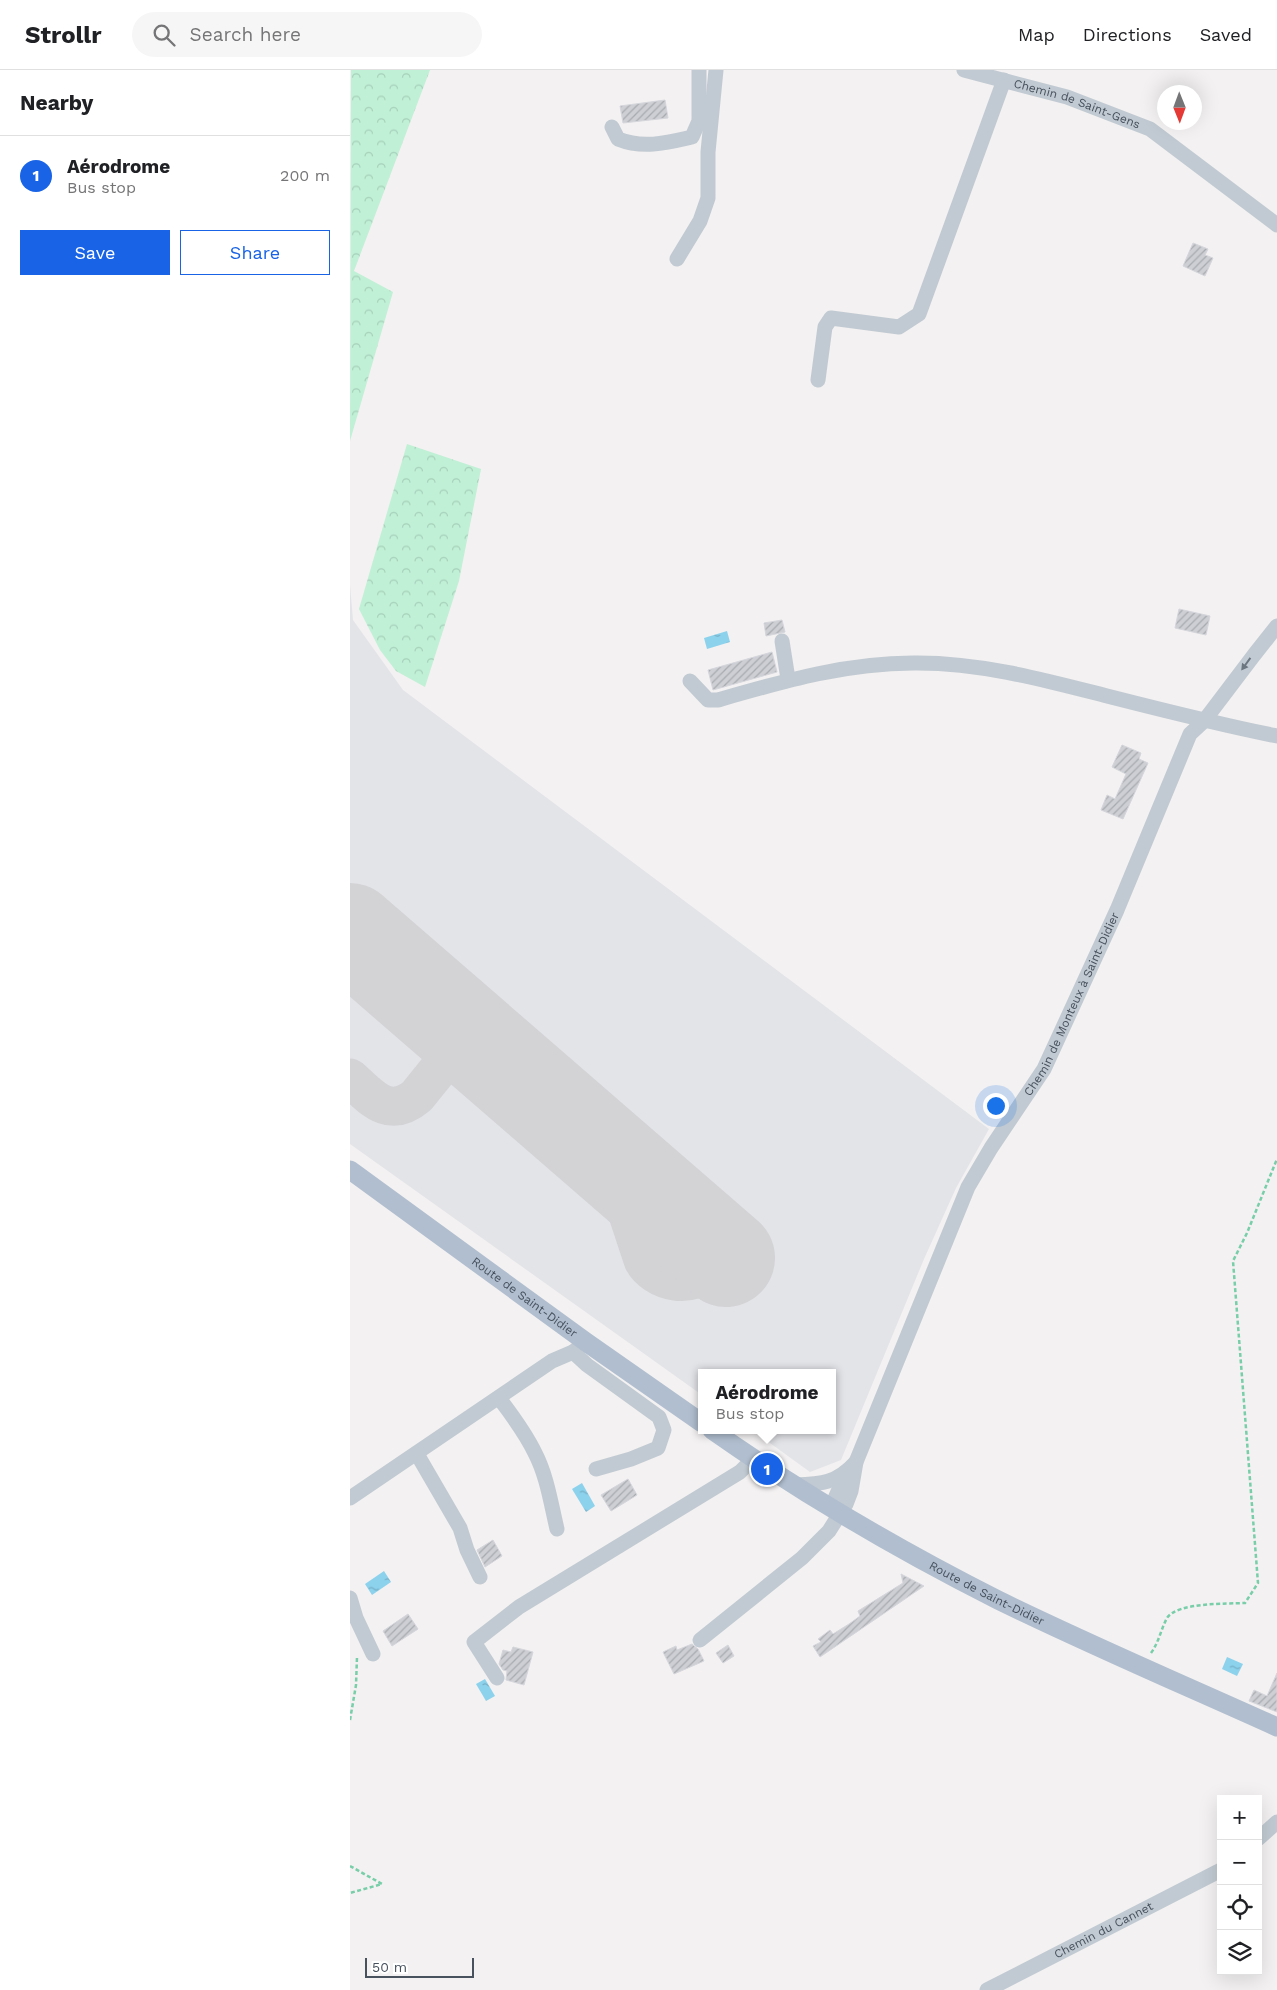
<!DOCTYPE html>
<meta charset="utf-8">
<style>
body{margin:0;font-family:"Work Sans",sans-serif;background:#f6f6f6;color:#202124}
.controls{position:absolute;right:15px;bottom:15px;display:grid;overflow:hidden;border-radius:0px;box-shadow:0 5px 20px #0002}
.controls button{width:45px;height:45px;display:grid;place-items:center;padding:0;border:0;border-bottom:1px solid #e0e0e0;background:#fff;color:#202124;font:25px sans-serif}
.compass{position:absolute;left:807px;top:15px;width:45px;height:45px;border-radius:50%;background:#fff;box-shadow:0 5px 20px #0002;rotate:179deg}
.scale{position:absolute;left:15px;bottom:12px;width:109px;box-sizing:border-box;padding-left:5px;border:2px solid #48525e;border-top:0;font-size:14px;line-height:18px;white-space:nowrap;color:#48525e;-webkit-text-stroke:4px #fff;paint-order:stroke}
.you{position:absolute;left:645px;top:1035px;width:18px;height:18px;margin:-12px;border:4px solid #fff;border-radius:50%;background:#1a73e8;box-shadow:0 0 0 8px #1a73e833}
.badge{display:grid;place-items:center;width:32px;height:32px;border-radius:50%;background:#1863e6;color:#fff;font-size:16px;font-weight:700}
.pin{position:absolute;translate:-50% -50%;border:2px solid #fff;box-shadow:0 1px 5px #0006}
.popup{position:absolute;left:348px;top:1299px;width:138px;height:65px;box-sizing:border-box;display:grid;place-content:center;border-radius:0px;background:#fff;filter:drop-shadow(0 1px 4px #0005);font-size:16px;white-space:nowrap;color:#757577}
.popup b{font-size:19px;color:#202124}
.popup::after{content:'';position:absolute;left:50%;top:100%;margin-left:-10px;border:10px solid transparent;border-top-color:#fff}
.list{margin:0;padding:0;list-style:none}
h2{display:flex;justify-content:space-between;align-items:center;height:65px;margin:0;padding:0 20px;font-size:21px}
h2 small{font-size:16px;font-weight:400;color:#757577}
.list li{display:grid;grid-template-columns:32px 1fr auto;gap:15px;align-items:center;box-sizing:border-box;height:80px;padding:0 20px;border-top:1px solid #e0e0e0}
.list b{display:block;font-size:19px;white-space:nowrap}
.list p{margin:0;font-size:16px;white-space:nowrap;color:#757577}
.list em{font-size:16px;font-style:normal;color:#757577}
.actions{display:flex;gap:10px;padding:15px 20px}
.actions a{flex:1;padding:11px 0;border:1px solid #1863e6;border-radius:0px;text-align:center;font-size:18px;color:#1863e6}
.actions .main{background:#1863e6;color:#fff}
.icon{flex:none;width:28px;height:28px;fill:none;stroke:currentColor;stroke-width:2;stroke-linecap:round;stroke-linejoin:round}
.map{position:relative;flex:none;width:927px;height:1920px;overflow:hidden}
header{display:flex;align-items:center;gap:30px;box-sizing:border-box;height:70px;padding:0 25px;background:#fff;border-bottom:1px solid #e0e0e0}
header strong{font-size:24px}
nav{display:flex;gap:28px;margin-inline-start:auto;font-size:18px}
.search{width:350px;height:45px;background:#f6f6f6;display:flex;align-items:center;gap:12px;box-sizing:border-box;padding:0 18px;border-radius:28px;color:#757577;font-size:19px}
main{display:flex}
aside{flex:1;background:#fff}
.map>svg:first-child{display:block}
.airport{fill:#e3e4e8}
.forest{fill:url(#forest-crowns)}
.water{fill:url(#water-ripples)}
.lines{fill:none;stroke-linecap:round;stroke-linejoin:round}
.taxiway{stroke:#d3d3d6;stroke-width:39}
.runway{stroke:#d3d3d6;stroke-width:98}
.building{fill:url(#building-hatch);stroke:#d5d6dc}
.path{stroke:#77cea9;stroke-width:2.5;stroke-dasharray:4 2.5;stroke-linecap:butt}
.minor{stroke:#c1cad2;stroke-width:15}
.major{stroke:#b0becf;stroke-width:19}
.oneway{fill:#6c7681}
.labels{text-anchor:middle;stroke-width:4.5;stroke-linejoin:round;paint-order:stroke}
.street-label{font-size:12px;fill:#48525e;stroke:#fff}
</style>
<header>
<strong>Strollr</strong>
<div class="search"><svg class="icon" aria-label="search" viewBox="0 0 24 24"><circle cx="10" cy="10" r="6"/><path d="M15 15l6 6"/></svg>Search here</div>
<nav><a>Map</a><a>Directions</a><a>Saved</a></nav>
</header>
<main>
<aside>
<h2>Nearby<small></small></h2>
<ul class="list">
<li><span class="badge">1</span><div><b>Aérodrome</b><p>Bus stop</p></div><em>200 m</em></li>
</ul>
<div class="actions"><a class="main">Save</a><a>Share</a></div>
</aside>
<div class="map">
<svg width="927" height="1920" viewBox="0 0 927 1920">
<defs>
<pattern id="forest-crowns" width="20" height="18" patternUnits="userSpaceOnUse" patternTransform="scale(1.25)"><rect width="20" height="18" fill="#c0f0d6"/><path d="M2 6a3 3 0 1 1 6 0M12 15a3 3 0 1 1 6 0" fill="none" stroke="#a6d0ba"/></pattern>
<pattern id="water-ripples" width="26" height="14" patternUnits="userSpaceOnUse" patternTransform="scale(1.25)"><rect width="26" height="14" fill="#8cd2ed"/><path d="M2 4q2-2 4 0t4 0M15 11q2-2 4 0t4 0" fill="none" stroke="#74adc3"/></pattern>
<pattern id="building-hatch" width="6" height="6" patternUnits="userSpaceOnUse" patternTransform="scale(1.25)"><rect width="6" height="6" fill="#cdcfd5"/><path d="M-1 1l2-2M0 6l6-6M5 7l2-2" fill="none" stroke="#a8abb0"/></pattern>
</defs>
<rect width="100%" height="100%" fill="#f3f1f1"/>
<!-- airport -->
<polygon class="airport" points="0,515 3,550 53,620 639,1059 606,1118 574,1189 491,1390 460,1402 402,1360 482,1360 482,1303 352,1303 352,1325 0,1074"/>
<!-- forest -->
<g class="forest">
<polygon points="1,0 80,0 4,201 43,222 0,371"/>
<polygon points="57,374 131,399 109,511 75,617 46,601 30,580 9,539"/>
</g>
<!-- water -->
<g class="water">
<polygon points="377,561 380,572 357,579 354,568"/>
<polygon points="232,1413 245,1436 236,1442 222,1419"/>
<polygon points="34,1501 41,1512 22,1525 15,1514"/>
<polygon points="877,1587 893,1594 887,1606 872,1599"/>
<polygon points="135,1609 145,1626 136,1631 126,1614"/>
</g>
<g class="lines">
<!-- taxiway -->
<g class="taxiway">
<path d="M0,1008C21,1027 39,1050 67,1026L117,964"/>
<path d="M258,1084L293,1190C304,1212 344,1221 360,1198C364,1192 364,1186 365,1179"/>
</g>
<!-- runway -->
<polyline class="runway" points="0,862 376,1188"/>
</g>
<!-- building -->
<g class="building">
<polygon points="315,30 318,48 273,53 270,36"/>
<polygon points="843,173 858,179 855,185 863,188 855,206 833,196"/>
<polygon points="829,539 860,546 856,565 825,558"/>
<polygon points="432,550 435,562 416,566 414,553"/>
<polygon points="422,582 427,602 363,620 358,600"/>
<polygon points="772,675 791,683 789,689 798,693 773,749 751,740 757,725 765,729 776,704 762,697"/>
<polygon points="278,1409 287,1425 261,1441 251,1425"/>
<polygon points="143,1470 152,1486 135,1497 127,1480"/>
<polygon points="551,1504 574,1516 470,1587 463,1576 471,1572 468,1569 480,1560 483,1564 499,1554 510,1546 508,1541 553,1513"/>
<polygon points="58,1544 68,1559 42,1576 33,1561"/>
<polygon points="342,1574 348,1579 354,1591 324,1604 313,1582 326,1576 327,1580"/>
<polygon points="378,1575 384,1586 373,1593 366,1583"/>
<polygon points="163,1577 183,1582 174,1615 156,1610 157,1601 153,1600 149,1594 153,1580 161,1582"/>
<polygon points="927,1603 927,1642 899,1631 904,1620 917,1626"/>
</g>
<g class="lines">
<!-- path -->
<g class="path">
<path d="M801,1583C809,1572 811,1559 817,1548C827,1532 878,1534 895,1533L908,1513L883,1191L897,1163L927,1089"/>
<polyline points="0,1650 6,1615 7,1587"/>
<polyline points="0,1796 32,1814 0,1823"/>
</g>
<!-- minor -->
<g class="minor">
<path id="s1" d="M614,0L717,27L800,59L927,155"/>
<path d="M262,57L268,69C293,79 316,73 342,67L349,51V0"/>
<polyline points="327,189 350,151 358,128 358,82 366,0"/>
<polyline points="468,310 475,257 481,248 549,257 569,244 654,10"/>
<polyline points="432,571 438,609"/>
<path d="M340,611L358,630H368C434,611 499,592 568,593C634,593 698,611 761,627C816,641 871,655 927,666"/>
<polyline points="223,1282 237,1295 309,1347 314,1360 308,1378 281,1389 246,1399"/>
<path d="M149,1328C162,1345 176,1364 185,1383C197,1406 201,1434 207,1459"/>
<polyline points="67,1384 110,1458 117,1480 130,1507"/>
<path d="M443,1415C471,1414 486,1414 506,1392"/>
<polyline points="0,1428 202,1291 223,1282 236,1272"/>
<polyline points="481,1438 496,1403"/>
<polyline points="0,1528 6,1548 23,1584"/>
<path id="s2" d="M350,1570L452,1488L479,1461L496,1434L501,1421L506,1392L618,1117L641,1078L694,999L767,840L840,664L854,651L904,585L927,556"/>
<polyline points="147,1608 124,1572 169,1537 390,1402 403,1389"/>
<polyline points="908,1769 927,1752"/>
<path id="s3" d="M637,1920L871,1800"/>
</g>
<!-- major -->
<g class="major">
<path id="s4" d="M0,1100L236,1272L352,1353"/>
<path id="s5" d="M362,1360C453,1424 549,1480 648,1530C740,1575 834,1615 927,1657"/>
</g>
</g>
<!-- one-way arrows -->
<defs><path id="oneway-solid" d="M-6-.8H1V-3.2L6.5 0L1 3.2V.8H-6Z" transform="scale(1.25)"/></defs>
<use class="oneway" href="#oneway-solid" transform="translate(896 594) rotate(126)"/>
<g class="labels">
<!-- street labels -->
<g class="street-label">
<text dy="4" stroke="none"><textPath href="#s1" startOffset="118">Chemin de Saint-Gens</textPath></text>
<text dy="4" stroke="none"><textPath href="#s2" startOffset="752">Chemin de Monteux à Saint-Didier</textPath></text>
<text dy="4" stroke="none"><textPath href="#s4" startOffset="216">Route de Saint-Didier</textPath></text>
<text dy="4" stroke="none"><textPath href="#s5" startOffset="320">Route de Saint-Didier</textPath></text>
<text dy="4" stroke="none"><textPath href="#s3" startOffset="131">Chemin du Cannet</textPath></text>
</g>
</g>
</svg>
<div class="controls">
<button>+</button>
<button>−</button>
<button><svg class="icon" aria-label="locate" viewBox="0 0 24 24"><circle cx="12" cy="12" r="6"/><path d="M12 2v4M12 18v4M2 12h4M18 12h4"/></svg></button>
<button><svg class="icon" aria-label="layers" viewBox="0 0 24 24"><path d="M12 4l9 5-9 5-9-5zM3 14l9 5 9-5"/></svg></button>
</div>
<svg class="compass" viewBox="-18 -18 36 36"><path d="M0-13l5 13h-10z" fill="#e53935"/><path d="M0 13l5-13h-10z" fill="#757577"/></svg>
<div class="scale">50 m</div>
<div class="you"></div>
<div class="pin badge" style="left:417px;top:1399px">1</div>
<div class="popup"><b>Aérodrome</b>Bus stop</div>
</div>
</main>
